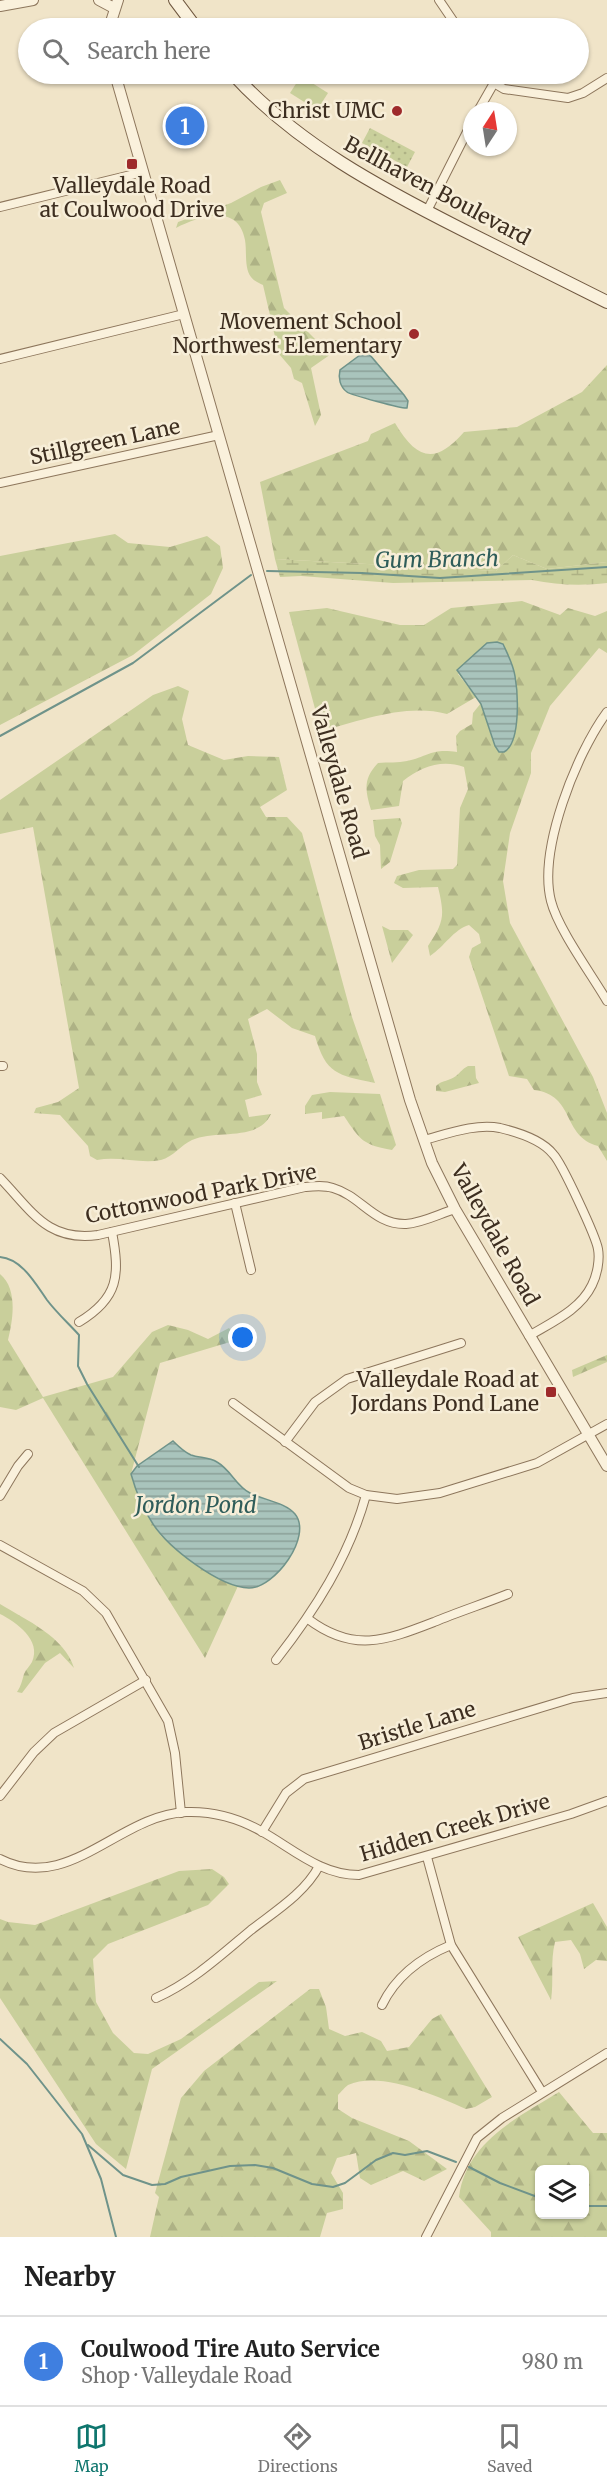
<!DOCTYPE html>
<meta charset="utf-8">
<style>
body{margin:0;font-family:Merriweather,serif;background:#f2f2f2;color:#222}
.controls{position:absolute;right:18px;bottom:18px;display:grid;overflow:hidden;border-radius:9px;box-shadow:0 2px 4px #0004}
.controls button{width:54px;height:54px;display:grid;place-items:center;padding:0;border:0;border-bottom:2px solid #e0e0e0;background:#fff;color:#222;font:30px sans-serif}
.compass{position:absolute;left:463px;top:102px;width:54px;height:54px;border-radius:50%;background:#fff;box-shadow:0 2px 4px #0004;rotate:12deg}
.you{position:absolute;left:243px;top:1338px;width:21px;height:21px;margin:-15px;border:4px solid #fff;border-radius:50%;background:#1a73e8;box-shadow:0 0 0 9px #1a73e833}
.badge{display:grid;place-items:center;width:39px;height:39px;border-radius:50%;background:#0f766e;color:#fff;font-size:20px;font-weight:700}
.pin{position:absolute;translate:-50% -50%;border:3px solid #fff;box-shadow:0 2px 6px #0006}
.list{margin:0;padding:0;list-style:none}
h2{display:flex;justify-content:space-between;align-items:center;height:78px;margin:0;padding:0 24px;font-size:26px}
h2 small{font-size:20px;font-weight:400;color:#767676}
.list li{display:grid;grid-template-columns:39px 1fr auto;gap:18px;align-items:center;box-sizing:border-box;height:90px;padding:0 24px;border-top:2px solid #e0e0e0}
.list b{display:block;font-size:22px;white-space:nowrap}
.list p{margin:0;font-size:20px;white-space:nowrap;color:#767676}
.list em{font-size:20px;font-style:normal;color:#767676}
.icon{flex:none;width:33px;height:33px;fill:none;stroke:currentColor;stroke-width:2;stroke-linecap:round;stroke-linejoin:round}
.map{position:relative;flex:none;width:607px;height:2237px;overflow:hidden}
.search{position:absolute;background:#fff;box-shadow:0 2px 4px #0004;left:18px;right:18px;top:18px;height:66px;display:flex;align-items:center;gap:15px;box-sizing:border-box;padding:0 21px;border-radius:33px;color:#767676;font-size:22px}
.sheet{height:168px;background:#fff}
nav{display:flex;justify-content:space-around;align-items:center;box-sizing:border-box;height:84px;border-top:2px solid #e0e0e0;background:#fff;font-size:16px;color:#767676}
nav a{display:grid;justify-items:center;gap:3px}
nav .on{color:#0f766e}
.map>svg:first-child{display:block}
.forest{fill:url(#forest-firs);fill-rule:evenodd}
.wetland{fill:url(#wetland-marsh)}
.park{fill:url(#park-dots)}
.pitch{fill:#c9cf9b}
.water{fill:url(#water-rules);stroke:#6f938a;stroke-width:1.5}
.lines{fill:none;stroke-linecap:round;stroke-linejoin:round}
.stream{stroke:#6f938a;stroke-width:2}
.minor-casing{stroke:#8d765c;stroke-width:10}
.tertiary-casing{stroke:#8d765c;stroke-width:12}
.secondary-casing{stroke:#6f573f;stroke-width:14}
.minor{stroke:#faf1dc;stroke-width:8}
.tertiary{stroke:#faf1dc;stroke-width:10}
.secondary{stroke:#faf1dc;stroke-width:12}
.poi-dot{fill:#9e2a2b;stroke:#f7eed8;stroke-width:2}
.labels{text-anchor:middle;stroke-width:5;stroke-linejoin:round;paint-order:stroke}
.poi-label{font-size:21px;fill:#3d2e20;stroke:#f7eed8;text-anchor:end}
.street-label{font-size:21px;fill:#3d2e20;stroke:#f7eed8}
.water-label{font-size:22px;font-style:italic;fill:#2f5d5a;stroke:#f7eed8}
</style>
<div class="map">
<svg width="607" height="2237" viewBox="0 0 607 2237">
<defs>
<pattern id="forest-firs" width="22" height="20" patternUnits="userSpaceOnUse" patternTransform="scale(1.5)"><rect width="22" height="20" fill="#c9cf9b"/><path d="M5 1l3.5 6h-7zM16 11l3.5 6h-7z" fill="#aeb285"/></pattern>
<pattern id="wetland-marsh" width="20" height="14" patternUnits="userSpaceOnUse" patternTransform="scale(1.5)"><rect width="20" height="14" fill="#c9cf9b"/><path d="M1 5h8M5 5V1M11 12h8M15 12V8" fill="none" stroke="#aeb285"/></pattern>
<pattern id="park-dots" width="8" height="8" patternUnits="userSpaceOnUse" patternTransform="scale(1.5)"><rect width="8" height="8" fill="#c9cf9b"/><path d="M2 2h.1M6 6h.1" fill="none" stroke="#aeb285" stroke-width="1.8" stroke-linecap="round"/></pattern>
<pattern id="water-rules" width="6" height="5" patternUnits="userSpaceOnUse" patternTransform="scale(1.5)"><rect width="6" height="5" fill="#a9c4bc"/><path d="M0 2.5h6" fill="none" stroke="#8ba098"/></pattern>
</defs>
<rect width="100%" height="100%" fill="#f0e4c8"/>
<!-- forest -->
<g class="forest">
<path d="M280,180L287,193L264,203L261,212L284,308L316,340H336L344,345L311,368L321,415L315,426L302,383L294,379L291,368L279,354L263,285C259,283 254,281 251,277C244,268 247,251 245,240C238,203 200,216 176,228L178,222L231,203L261,187Z"/>
<path d="M607,365V562L547,569L513,555L496,571L275,559L260,482L368,441L371,434L395,423C417,460 435,465 464,432L517,427L582,392Z"/>
<polygon points="115,534 128,543 170,547 207,536 220,546 223,568 211,594 133,655 0,725 0,556"/>
<path d="M522,601L560,615L568,608L595,616L607,611V653L599,648L550,706L531,753V773L510,833L503,881L510,923L593,1077L607,1113V1161L598,1146C561,1136 576,1095 534,1090L527,1079L509,1076L469,957L472,948L481,943L479,934L469,925C453,930 445,946 430,956L428,946C444,922 445,916 438,887L403,888L394,883L397,876L419,870L453,869L457,865L460,808L468,789L464,767C441,759 421,767 403,781L399,806L371,810C365,790 363,779 378,763C388,762 398,763 407,761C429,756 432,748 457,752L456,736L460,731L472,724L473,713L481,703L489,723L512,743C520,710 518,676 503,644L458,674L476,697L447,714C406,703 360,721 321,731L289,612L327,608L400,625H424L451,608Z"/>
<path d="M178,686L189,691L182,719L188,745L224,760L248,756L279,757L287,790L260,807L266,817H287L302,833L352,1017L375,1083C337,1075 326,1074 315,1036L292,1028L267,1009L248,1019L257,1054V1082L262,1095L245,1100L249,1117L271,1114C258,1142 217,1129 192,1140C181,1145 173,1157 161,1160C140,1164 119,1156 97,1160L90,1156L88,1146L60,1115L34,1113L36,1108L58,1102L79,1088L33,827L0,834V800L153,695Z"/>
<polygon points="400,818 402,823 390,862 381,869 380,845 375,836 373,820"/>
<polygon points="382,926 390,930 408,930 413,935 392,963"/>
<path d="M468,1066H475L476,1078L479,1083L445,1092L436,1091V1086C442,1080 450,1081 456,1076C461,1072 462,1069 468,1066Z"/>
<path d="M330,1092L380,1094L396,1145L392,1150C363,1145 360,1140 344,1116L322,1119V1112L305,1114V1106L312,1095Z"/>
<path d="M0,1274C18,1289 13,1319 8,1340L43,1397L113,1377L152,1332L168,1325L188,1330L208,1339L229,1328L233,1333L230,1342L160,1363L131,1474L145,1511L161,1536L205,1570L238,1586L205,1658L43,1398L16,1410L0,1407Z"/>
<polygon points="607,1355 607,1362 573,1377 572,1370"/>
<path d="M0,1604C26,1620 65,1637 74,1668L60,1653L45,1663L22,1693L17,1692C21,1686 22,1681 24,1674C26,1669 30,1666 32,1662C42,1640 16,1622 0,1614Z"/>
<polygon points="212,1869 224,1877 229,1884 208,1905 108,1944 93,1959 96,2002 113,2033 134,2053 148,2054 181,2039 259,1982 277,1981 152,2069 126,2169 96,2144 0,1998 0,1919 8,1922 35,1925 179,1871"/>
<path d="M593,1903L607,1927V1961L596,1960L584,1969L580,1954L571,1940L555,1942C550,1962 554,1980 551,2000L518,1937Z"/>
<path d="M310,1989H319L326,2007L329,2029L345,2036L362,2032L381,2041L387,2051L409,2047L432,2019L441,2014L492,2097L475,2107L466,2109C436,2096 381,2070 348,2085C345,2087 341,2092 338,2095V2109L352,2118L409,2141L447,2169L424,2181L403,2171L371,2185L360,2178L356,2153L337,2158L331,2173L343,2193V2209L327,2213L320,2237H150L159,2197L155,2193L181,2098L204,2071Z"/>
<path d="M559,2092L593,2133H607V2237H491V2232L459,2197C466,2142 517,2118 559,2092ZM540,2170H584V2214H540Z"/>
</g>
<!-- wetland -->
<path class="wetland" d="M513,555L547,569L607,562V583C581,586 557,585 532,580L393,583L301,576L280,577L275,559L496,571Z"/>
<!-- park -->
<polygon class="park" points="370,128 415,152 407,167 362,143"/>
<!-- pitch -->
<polygon class="pitch" points="301,76 328,93 317,110 290,93"/>
<!-- water -->
<g class="water">
<path d="M364,352L369,354L404,395L408,401L407,408C403,409 351,395 347,392C340,387 338,378 340,370Z"/>
<path d="M497,642L503,644C508,655 513,664 515,676C518,693 521,743 504,752H499L495,746L481,704L457,670L487,643Z"/>
<path d="M173,1441C178,1446 184,1452 191,1455C199,1458 209,1457 217,1462C231,1470 236,1486 250,1493C263,1500 285,1502 295,1514C313,1536 275,1588 249,1588C219,1587 169,1548 153,1524C143,1509 136,1492 131,1474L137,1466Z"/>
</g>
<g class="lines">
<!-- stream -->
<g class="stream">
<polyline points="267,571 362,573 440,578 607,567"/>
<polyline points="0,736 133,663 251,575"/>
<path d="M0,1257C22,1259 35,1283 47,1300C56,1312 68,1323 79,1335L78,1366L87,1384L139,1467"/>
<polyline points="0,2039 27,2064 82,2134 101,2179 116,2237"/>
<polyline points="88,2145 123,2175 152,2185 165,2184 181,2177 230,2166 255,2165 273,2168 312,2184 333,2187 345,2183 376,2160 393,2153 405,2155 427,2151 456,2162"/>
<polyline points="469,2167 500,2183 540,2198"/>
<polyline points="584,2206 607,2206"/>
</g>
<!-- minor casing -->
<g class="minor-casing">
<g id="minor">
<polyline points="439,0 458,28"/>
<polyline points="487,74 494,83 504,89 568,98 583,93 607,78"/>
<polyline points="478,111 494,83"/>
<polyline points="0,207 143,172"/>
<polyline points="427,211 472,122"/>
<polyline points="0,359 184,314"/>
<polyline points="0,483 219,435"/>
<path d="M607,712C576,754 538,850 551,901C558,929 592,975 607,1001"/>
<polyline points="0,1066 3,1066"/>
<path d="M424,1140C447,1134 476,1123 500,1128C517,1132 542,1140 553,1154C562,1163 596,1237 598,1249C600,1260 597,1275 592,1285C580,1310 552,1322 529,1336"/>
<path d="M0,1178C32,1211 47,1242 98,1235L305,1187C315,1186 324,1185 333,1188C361,1196 374,1225 406,1224C422,1223 439,1214 455,1209"/>
<polyline points="235,1203 251,1270"/>
<path d="M79,1322C119,1298 120,1275 112,1232"/>
<polyline points="233,1403 349,1488 366,1495 397,1499 440,1493 537,1463 607,1424"/>
<polyline points="285,1442 315,1402 347,1379 461,1343"/>
<polyline points="0,1496 18,1466 28,1454"/>
<polyline points="0,1545 83,1591 106,1613 168,1721 175,1753 181,1813"/>
<path d="M308,1619C353,1653 385,1641 434,1622C458,1612 483,1604 508,1594"/>
<path d="M276,1660C315,1610 349,1557 366,1495"/>
<polyline points="0,1796 34,1752 54,1733 146,1680"/>
<polyline points="262,1832 286,1793 304,1779 573,1698 607,1693"/>
<polyline points="427,1857 451,1945 542,2092"/>
<path d="M0,1859C68,1894 119,1815 186,1812C212,1811 238,1818 261,1831C292,1848 320,1875 359,1875L571,1814L607,1801"/>
<path d="M156,1998C192,1982 221,1955 251,1930C274,1912 305,1893 319,1866"/>
<path d="M382,2005C396,1976 422,1957 451,1945"/>
<polyline points="426,2237 477,2138 502,2118 607,2053"/>
</g>
</g>
<!-- tertiary casing -->
<g class="tertiary-casing">
<g id="tertiary">
<polyline points="99,0 114,8"/>
<polyline points="0,6 33,0"/>
<polyline points="109,28 118,0"/>
<polyline points="115,74 410,1100 432,1163 455,1209 607,1466"/>
</g>
</g>
<!-- secondary casing -->
<g class="secondary-casing">
<g id="secondary">
<polyline points="175,0 196,28"/>
<path d="M233,74C297,144 380,188 463,230C511,254 559,278 607,302"/>
</g>
</g>
<!-- minor -->
<use href="#minor" class="minor"/>
<!-- tertiary -->
<use href="#tertiary" class="tertiary"/>
<!-- secondary -->
<use href="#secondary" class="secondary"/>
</g>
<!-- markers -->
<g class="poi-dot">
<circle cx="397" cy="111" r="6"/>
<rect x="126" y="158" width="12" height="12" rx="3"/>
<circle cx="414" cy="334" r="6"/>
<rect x="545" y="1386" width="12" height="12" rx="3"/>
</g>
<g class="labels">
<!-- poi labels -->
<g class="poi-label">
<text x="385" y="118">Christ UMC</text>
<text x="132" y="193" text-anchor="middle">Valleydale Road<tspan x="132" dy="24">at Coulwood Drive</tspan></text>
<text x="402" y="329">Movement School<tspan x="402" dy="24">Northwest Elementary</tspan></text>
<text x="539" y="1387">Valleydale Road at<tspan x="539" dy="24">Jordans Pond Lane</tspan></text>
</g>
<!-- street labels -->
<g class="street-label">
<text transform="translate(437 191) rotate(28)" y="7">Bellhaven Boulevard</text>
<text transform="translate(105 442) rotate(-12)" y="7">Stillgreen Lane</text>
<text transform="translate(339 782) rotate(74)" y="7">Valleydale Road</text>
<text transform="translate(201 1194) rotate(-11)" y="7">Cottonwood Park Drive</text>
<text transform="translate(495 1235) rotate(61)" y="7">Valleydale Road</text>
<text transform="translate(417 1726) rotate(-17)" y="7">Bristle Lane</text>
<text transform="translate(455 1828) rotate(-16)" y="7">Hidden Creek Drive</text>
</g>
<!-- water labels -->
<g class="water-label">
<text transform="translate(437 559) rotate(-1)" y="8">Gum Branch</text>
<text x="196" y="1513">Jordon Pond</text>
</g>
</g>
</svg>
<div class="controls">
<button><svg class="icon" aria-label="layers" viewBox="0 0 24 24"><path d="M12 4l9 5-9 5-9-5zM3 14l9 5 9-5"/></svg></button>
</div>
<svg class="compass" viewBox="-18 -18 36 36"><path d="M0-13l5 13h-10z" fill="#e53935"/><path d="M0 13l5-13h-10z" fill="#767676"/></svg>
<div class="you"></div>
<div class="pin badge" style="left:185px;top:126px;background:#3f7fe0">1</div>
<div class="search"><svg class="icon" aria-label="search" viewBox="0 0 24 24"><circle cx="10" cy="10" r="6"/><path d="M15 15l6 6"/></svg>Search here</div>
</div>
<section class="sheet">
<h2>Nearby<small></small></h2>
<ul class="list">
<li><span class="badge" style="background:#3f7fe0">1</span><div><b>Coulwood Tire Auto Service</b><p>Shop · Valleydale Road</p></div><em>980 m</em></li>
</ul>
</section>
<nav>
<a class="on"><svg class="icon" aria-label="map" viewBox="0 0 24 24"><path d="M3 6l6-2 6 2 6-2v14l-6 2-6-2-6 2zM9 4v14M15 6v14"/></svg>Map</a>
<a><svg class="icon" aria-label="directions" viewBox="0 0 24 24"><path d="M12 3l9 9-9 9-9-9zM9 14v-3h6M13 9l2 2-2 2"/></svg>Directions</a>
<a><svg class="icon" aria-label="saved" viewBox="0 0 24 24"><path d="M7 4h10v16l-5-4-5 4z"/></svg>Saved</a>
</nav>
